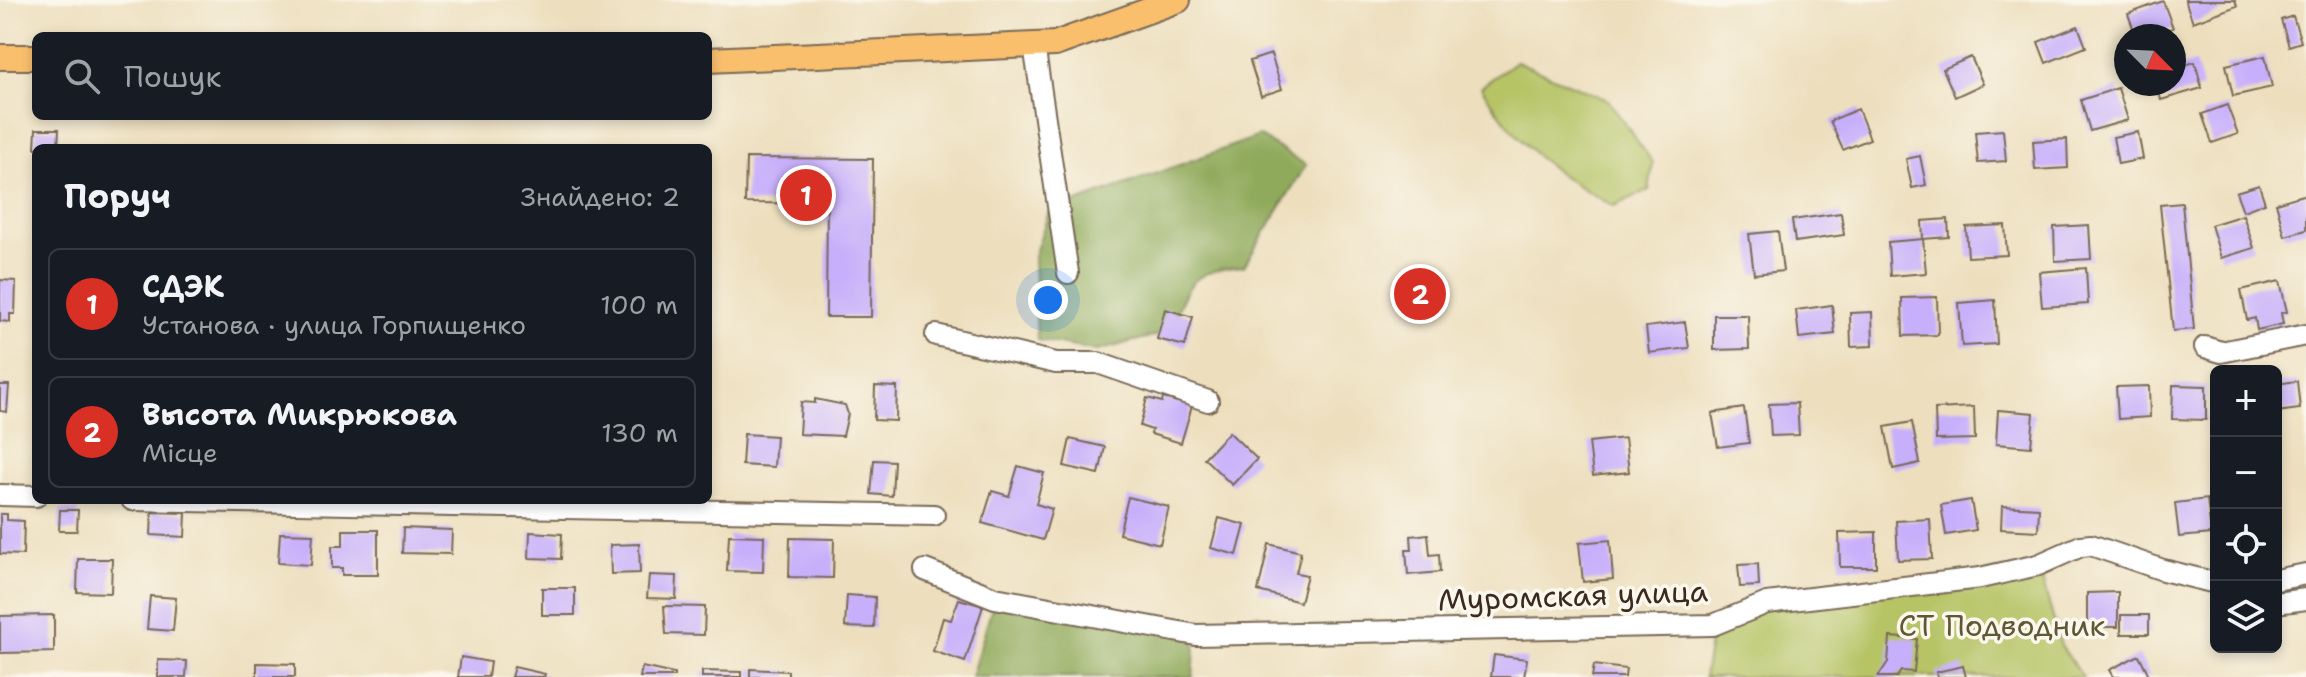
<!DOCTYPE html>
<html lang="uk">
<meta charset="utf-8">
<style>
body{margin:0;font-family:"Shantell Sans",sans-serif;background:#242831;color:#f1f3f6}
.controls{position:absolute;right:24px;bottom:24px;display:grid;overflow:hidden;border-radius:12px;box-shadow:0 4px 12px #0003}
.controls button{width:72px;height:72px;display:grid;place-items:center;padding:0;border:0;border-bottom:2px solid #363941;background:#171b24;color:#f1f3f6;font:40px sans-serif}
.compass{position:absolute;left:2114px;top:24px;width:72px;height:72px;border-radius:50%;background:#171b24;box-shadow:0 4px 12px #0003;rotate:114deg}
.you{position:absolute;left:1048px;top:300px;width:28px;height:28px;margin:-20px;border:6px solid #fff;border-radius:50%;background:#1a73e8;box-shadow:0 0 0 12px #1a73e833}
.badge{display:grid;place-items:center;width:52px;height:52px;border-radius:50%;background:#d93025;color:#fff;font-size:26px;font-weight:700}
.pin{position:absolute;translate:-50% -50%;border:4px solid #fff;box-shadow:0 2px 8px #0006}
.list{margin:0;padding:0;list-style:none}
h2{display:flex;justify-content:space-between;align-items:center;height:104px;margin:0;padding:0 32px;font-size:34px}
h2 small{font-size:26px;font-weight:400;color:#9ea1a6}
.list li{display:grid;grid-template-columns:52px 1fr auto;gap:24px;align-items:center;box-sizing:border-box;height:112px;margin:0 16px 16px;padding:0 16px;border:2px solid #363941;border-radius:12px}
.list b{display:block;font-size:30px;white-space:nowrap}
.list p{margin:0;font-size:26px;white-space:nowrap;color:#9ea1a6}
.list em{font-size:26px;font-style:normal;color:#9ea1a6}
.icon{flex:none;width:44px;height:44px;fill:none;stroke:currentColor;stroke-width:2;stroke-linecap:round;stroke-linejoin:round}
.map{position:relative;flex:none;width:2306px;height:677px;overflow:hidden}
.search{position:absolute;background:#171b24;box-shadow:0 4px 12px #0003;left:32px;top:32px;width:680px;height:88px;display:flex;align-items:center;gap:20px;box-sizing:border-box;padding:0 28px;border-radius:12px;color:#9ea1a6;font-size:30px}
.panel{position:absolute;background:#171b24;box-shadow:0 4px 12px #0003;left:32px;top:144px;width:680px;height:360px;border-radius:12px}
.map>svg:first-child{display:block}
.green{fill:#b6c466;stroke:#787742;stroke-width:2}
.forest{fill:#90aa5b;stroke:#666a3c;stroke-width:2}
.building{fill:#c7affb}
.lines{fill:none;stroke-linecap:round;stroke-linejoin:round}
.minor-casing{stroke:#796956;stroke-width:24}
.major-casing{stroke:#796956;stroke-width:28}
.minor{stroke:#fff;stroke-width:20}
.major{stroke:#f9bf6d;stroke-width:24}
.labels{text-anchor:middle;stroke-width:7;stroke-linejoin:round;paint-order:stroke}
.street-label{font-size:30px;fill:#3b2a1e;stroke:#fbf7ec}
.park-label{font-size:30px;fill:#605834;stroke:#fbf7ec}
</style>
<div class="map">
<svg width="2306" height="677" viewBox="0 0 2306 677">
<rect width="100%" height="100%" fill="#fbf7ec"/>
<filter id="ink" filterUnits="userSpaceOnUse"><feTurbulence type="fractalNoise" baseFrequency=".0125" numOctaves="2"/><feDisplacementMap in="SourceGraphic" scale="16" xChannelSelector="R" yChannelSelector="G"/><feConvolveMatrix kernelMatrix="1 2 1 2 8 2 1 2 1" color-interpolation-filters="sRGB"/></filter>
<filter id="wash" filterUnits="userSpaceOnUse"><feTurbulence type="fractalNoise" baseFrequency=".006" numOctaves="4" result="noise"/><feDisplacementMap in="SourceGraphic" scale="32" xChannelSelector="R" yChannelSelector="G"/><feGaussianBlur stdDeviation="1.8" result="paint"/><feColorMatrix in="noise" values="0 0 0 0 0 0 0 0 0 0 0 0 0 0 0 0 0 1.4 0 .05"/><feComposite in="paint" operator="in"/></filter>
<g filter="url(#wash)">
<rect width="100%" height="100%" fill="#eddfbe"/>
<!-- green -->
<g class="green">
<path d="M1516,61L1608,100L1653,163L1649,190L1614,206C1549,172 1522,149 1481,87Z"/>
<polygon points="2038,565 2061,646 2083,677 1704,677 1713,625 1781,602"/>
</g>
<!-- forest -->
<g class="forest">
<path d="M1259,136L1306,165L1244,266C1187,272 1190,282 1169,332L1097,351L1037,340L1034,256L1049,212Z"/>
<polygon points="995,598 1196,635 1193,677 971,677"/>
</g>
<g id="blocks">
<!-- building -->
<g class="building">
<polygon points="2185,0 2235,0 2237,6 2193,22"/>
<polygon points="2163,1 2173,28 2150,36 2136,36 2128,14"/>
<polygon points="2293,16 2301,42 2289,46 2281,20"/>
<polygon points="2078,26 2086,47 2046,63 2038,42"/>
<polygon points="1271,54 1282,89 1261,96 1250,61"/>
<polygon points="2265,56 2272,87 2233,96 2226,65"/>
<polygon points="1971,57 1983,84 1955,97 1943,69"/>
<polygon points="2195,62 2202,88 2161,100 2157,84 2174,84 2174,68"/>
<polygon points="2118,88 2128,120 2090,131 2081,100"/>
<polygon points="2227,105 2238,134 2212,143 2202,114"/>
<polygon points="1858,109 1870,139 1843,150 1830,121"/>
<polygon points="36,129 59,129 58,148 35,148"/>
<polygon points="2003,130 2006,161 1978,163 1975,132"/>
<polygon points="2138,132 2143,159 2118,164 2113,137"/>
<polygon points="2067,139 2068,168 2035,170 2033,141"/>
<polygon points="1920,156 1926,185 1912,188 1906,159"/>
<polygon points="746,158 873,159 871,317 826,317 827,204 745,203"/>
<polygon points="2259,185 2265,203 2243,211 2236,192"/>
<polygon points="2306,194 2306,230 2285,236 2276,203"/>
<polygon points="2182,203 2194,329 2173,331 2160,205"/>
<polygon points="1841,213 1844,235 1795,242 1792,220"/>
<polygon points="2243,215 2254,248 2221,258 2211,225"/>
<polygon points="1948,219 1949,237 1923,239 1922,221"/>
<polygon points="2005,225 2007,255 1968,257 1966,227"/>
<polygon points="2089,225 2091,259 2055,261 2054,227"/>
<polygon points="1778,231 1783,271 1754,274 1749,234"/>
<polygon points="1923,239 1926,273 1890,276 1888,242"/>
<polygon points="2086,268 2088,304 2042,307 2039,272"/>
<polygon points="0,280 16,281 15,314 10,314 10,322 0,321"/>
<polygon points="2280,281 2287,312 2281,313 2283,324 2257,330 2255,318 2247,320 2241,290"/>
<polygon points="1937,297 1938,335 1903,336 1902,298"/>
<polygon points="1995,300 1997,344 1962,346 1959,303"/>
<polygon points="1832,305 1835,334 1799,338 1796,310"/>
<polygon points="1165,309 1193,317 1185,346 1157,339"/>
<polygon points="1872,312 1873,346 1851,347 1850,313"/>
<polygon points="1714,315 1748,315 1749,349 1714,350"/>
<polygon points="1685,322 1689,348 1649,353 1646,327"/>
<polygon points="2297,381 2300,409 2276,412 2276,384"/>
<polygon points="0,385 9,385 7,412 0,411"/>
<polygon points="2173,385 2206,386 2206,420 2172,419"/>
<polygon points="875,386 897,387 896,421 874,420"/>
<polygon points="2149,386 2150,417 2118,419 2116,387"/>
<polygon points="1147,398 1162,402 1163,398 1192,406 1181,443 1151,434 1152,430 1140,426"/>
<polygon points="815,399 845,405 848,414 843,436 799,434 801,402 815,403"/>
<polygon points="1797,403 1799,435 1771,436 1769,404"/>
<polygon points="1974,407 1975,439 1936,440 1935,409"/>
<polygon points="1744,408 1749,443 1718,447 1712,413"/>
<polygon points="1998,410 2034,413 2031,447 1996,444"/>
<polygon points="1912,422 1920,463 1893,469 1885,427"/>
<polygon points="1229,432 1257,459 1232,485 1204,458"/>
<polygon points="744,434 776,436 774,467 742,465"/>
<polygon points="1625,438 1629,472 1593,476 1589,442"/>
<polygon points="1070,439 1105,447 1099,474 1064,466"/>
<polygon points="874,460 894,461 892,496 871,494"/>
<polygon points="1018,466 1044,473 1036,504 1052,509 1043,540 982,523 992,491 1009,496"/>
<polygon points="1128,497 1169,507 1160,544 1119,534"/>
<polygon points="2207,499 2211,534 2179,537 2175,503"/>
<polygon points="1971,500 1976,530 1946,535 1941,505"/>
<polygon points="2002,506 2039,508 2038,531 2001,529"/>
<polygon points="60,510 78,510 77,531 59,531"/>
<polygon points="152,512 186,513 185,537 151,535"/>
<polygon points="0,514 7,514 7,520 24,521 23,555 0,554"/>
<polygon points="1219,518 1245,525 1237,555 1211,548"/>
<polygon points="1930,519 1932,559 1898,560 1896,521"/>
<polygon points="403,528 452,530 451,554 402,553"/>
<polygon points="343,530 378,530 378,575 342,575 342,568 332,568 332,546 343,546"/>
<polygon points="530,532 562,534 561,559 529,558"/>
<polygon points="1876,532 1876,567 1840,567 1839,533"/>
<polygon points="280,533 313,534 311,565 278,563"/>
<polygon points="1428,534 1430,555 1439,554 1440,572 1408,575 1406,550 1412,550 1411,536"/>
<polygon points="729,535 764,536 763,572 727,571"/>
<polygon points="790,538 834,539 833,578 789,577"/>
<polygon points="1610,540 1613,579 1583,582 1579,543"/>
<polygon points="639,544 640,573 611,574 610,545"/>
<polygon points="1269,544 1301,552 1296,573 1307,575 1300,602 1258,591"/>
<polygon points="78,559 112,559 111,593 77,592"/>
<polygon points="1758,564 1759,586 1740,587 1738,565"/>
<polygon points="649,575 677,576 676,599 647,598"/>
<rect x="542" y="588" width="33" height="27"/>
<polygon points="2118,592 2118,627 2087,627 2087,593"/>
<polygon points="847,595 875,597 874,628 845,627"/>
<polygon points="150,596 176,598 173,631 147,629"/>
<polygon points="959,599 983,606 965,662 933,651 943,618 951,620"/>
<polygon points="664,606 705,607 704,635 666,634"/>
<polygon points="54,615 54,652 0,653 0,616"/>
<rect x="2121" y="615" width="28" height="19"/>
<polygon points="1890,637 1917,639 1914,672 1901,671 1897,677 1878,677 1888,662"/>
<polygon points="1494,655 1527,659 1524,677 1491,677"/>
<polygon points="2139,655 2150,677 2113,677 2109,670"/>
<polygon points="461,657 490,662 488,677 458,677"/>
<polygon points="158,660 187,661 186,677 158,677"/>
<polygon points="257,663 295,664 295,677 257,677"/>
<polygon points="1594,665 1626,669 1625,677 1592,677"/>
<polygon points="1963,666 1966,677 1937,677 1936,672"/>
<polygon points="514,667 545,674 544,677 511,677"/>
<polygon points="642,667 674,674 674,677 640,677"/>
<polygon points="750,669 788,671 788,677 750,677"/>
<polygon points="702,671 741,672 741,677 702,677"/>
</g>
</g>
</g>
<g filter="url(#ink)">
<use href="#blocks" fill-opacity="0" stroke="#796956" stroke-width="2"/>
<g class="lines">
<!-- minor casing -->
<g class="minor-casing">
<g id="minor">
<polyline points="1034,45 1068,273"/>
<polyline points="936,335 1056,363 1098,363 1208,401"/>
<polyline points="2205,347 2221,352 2306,335"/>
<polyline points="0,495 36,496"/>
<polyline points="132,500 934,515"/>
<polyline points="925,570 995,598 1196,635 1713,625 1767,603 1980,578 2038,565 2081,546 2091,545 2163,570 2216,583"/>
<polyline points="2276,580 2306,574"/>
<polyline points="2276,603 2306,599"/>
</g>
</g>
<!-- major casing -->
<g class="major-casing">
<g id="major">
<polyline points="0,57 36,57"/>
<polyline points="708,60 1055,44 1178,0"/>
</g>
</g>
<!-- minor -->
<use href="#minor" class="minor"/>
<!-- major -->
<use href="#major" class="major"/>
</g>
</g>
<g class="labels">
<!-- street labels -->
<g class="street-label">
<text transform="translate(1573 596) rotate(-2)" y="10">Муромская улица</text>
</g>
<!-- park labels -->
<g class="park-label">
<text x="2002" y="636">СТ Подводник</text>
</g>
</g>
</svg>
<div class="controls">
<button>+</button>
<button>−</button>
<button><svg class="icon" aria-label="locate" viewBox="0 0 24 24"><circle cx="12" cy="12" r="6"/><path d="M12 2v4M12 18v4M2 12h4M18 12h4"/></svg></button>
<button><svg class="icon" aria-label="layers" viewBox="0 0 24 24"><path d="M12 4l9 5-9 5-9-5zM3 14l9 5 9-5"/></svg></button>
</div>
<svg class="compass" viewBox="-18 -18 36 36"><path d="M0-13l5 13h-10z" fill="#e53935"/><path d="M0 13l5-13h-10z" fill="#9ea1a6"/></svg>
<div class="you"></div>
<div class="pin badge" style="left:806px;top:195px">1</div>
<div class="pin badge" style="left:1420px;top:294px">2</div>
<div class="search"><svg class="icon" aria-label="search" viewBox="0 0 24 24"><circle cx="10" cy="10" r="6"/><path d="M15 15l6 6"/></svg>Пошук</div>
<section class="panel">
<h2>Поруч<small>Знайдено: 2</small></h2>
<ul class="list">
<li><span class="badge">1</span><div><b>СДЭК</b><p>Установа · улица Горпищенко</p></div><em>100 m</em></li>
<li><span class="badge">2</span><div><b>Высота Микрюкова</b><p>Місце</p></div><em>130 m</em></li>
</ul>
</section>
</div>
